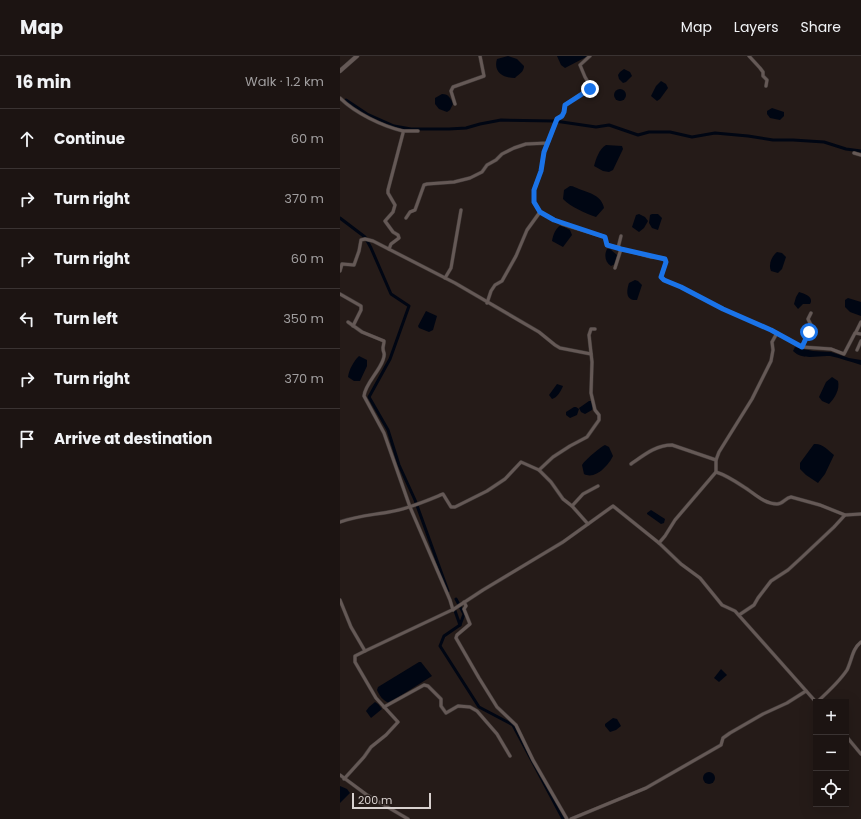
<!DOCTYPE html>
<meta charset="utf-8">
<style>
body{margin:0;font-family:Poppins,sans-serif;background:#292120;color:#f1f3f6}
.controls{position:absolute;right:12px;bottom:12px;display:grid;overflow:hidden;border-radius:0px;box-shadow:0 4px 16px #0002}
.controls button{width:36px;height:36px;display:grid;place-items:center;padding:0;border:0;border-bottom:1px solid #3a3332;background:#1c1412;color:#f1f3f6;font:20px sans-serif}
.scale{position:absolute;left:12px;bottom:10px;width:79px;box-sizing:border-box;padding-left:4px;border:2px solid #d8d1cf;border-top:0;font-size:11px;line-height:14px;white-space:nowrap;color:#d8d1cf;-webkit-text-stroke:3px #251b18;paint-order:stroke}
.stop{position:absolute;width:12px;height:12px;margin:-9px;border:3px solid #1a73e8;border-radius:50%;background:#fff}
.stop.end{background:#1a73e8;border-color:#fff;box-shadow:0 1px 4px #0008}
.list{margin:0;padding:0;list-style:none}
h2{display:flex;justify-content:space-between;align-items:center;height:52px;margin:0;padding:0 16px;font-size:17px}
h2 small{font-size:13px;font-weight:400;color:#a09e9f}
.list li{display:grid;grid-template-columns:26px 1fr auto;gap:12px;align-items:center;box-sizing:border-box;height:60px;padding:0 16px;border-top:1px solid #3a3332}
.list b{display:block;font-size:15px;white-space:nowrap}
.list em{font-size:13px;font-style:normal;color:#a09e9f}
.icon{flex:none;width:22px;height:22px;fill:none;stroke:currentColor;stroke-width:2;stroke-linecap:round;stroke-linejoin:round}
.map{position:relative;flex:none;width:521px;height:763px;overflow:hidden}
header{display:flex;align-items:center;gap:24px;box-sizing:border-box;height:56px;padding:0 20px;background:#1c1412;border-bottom:1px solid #3a3332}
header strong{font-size:19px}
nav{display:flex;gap:22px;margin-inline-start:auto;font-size:14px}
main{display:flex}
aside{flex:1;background:#1c1412}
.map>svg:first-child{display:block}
.water{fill:#000613}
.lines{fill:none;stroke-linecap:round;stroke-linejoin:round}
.canal{stroke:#000613;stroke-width:3}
.street-casing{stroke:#3e3735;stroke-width:4}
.secondary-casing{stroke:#3e3735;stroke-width:5}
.street{stroke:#655956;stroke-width:3}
.secondary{stroke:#655956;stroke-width:4}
.route{stroke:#1a73e8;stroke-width:5}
</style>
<header>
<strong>Map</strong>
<nav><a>Map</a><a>Layers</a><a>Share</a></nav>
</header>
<main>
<aside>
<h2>16 min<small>Walk · 1.2 km</small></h2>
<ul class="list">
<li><svg class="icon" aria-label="ahead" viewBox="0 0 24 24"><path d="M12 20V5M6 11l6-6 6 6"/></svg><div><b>Continue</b></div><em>60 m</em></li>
<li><svg class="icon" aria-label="right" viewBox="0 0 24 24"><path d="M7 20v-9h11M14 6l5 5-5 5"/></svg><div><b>Turn right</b></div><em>370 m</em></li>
<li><svg class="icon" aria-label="right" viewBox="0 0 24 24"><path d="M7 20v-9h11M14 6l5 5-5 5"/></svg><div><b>Turn right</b></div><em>60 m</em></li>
<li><svg class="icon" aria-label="left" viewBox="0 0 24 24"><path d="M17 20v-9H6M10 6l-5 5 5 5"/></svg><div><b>Turn left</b></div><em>350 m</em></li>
<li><svg class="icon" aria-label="right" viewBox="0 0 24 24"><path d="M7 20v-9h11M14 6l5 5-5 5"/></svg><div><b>Turn right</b></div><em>370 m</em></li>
<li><svg class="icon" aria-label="arrive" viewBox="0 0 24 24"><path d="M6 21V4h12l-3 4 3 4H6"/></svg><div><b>Arrive at destination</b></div></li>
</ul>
</aside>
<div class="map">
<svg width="521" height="763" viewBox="0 0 521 763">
<rect width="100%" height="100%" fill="#251b18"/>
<!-- water -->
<g class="water">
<path d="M168,0L177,3L184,10C184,16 179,18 175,22C163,22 153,16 157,3Z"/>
<polygon points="217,0 248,0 225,12 221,9"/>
<polygon points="284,13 290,16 292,20 286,26 283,27 279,23 278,19 280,16"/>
<polygon points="321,25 326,28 328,32 320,43 317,45 311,40 316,30"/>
<circle cx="280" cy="39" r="6"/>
<path d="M102,38C109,38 111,43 113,48L110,54L107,56L99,53L95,48V42Z"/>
<polygon points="432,52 444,56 444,60 440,64 430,62 427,58 427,55"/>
<path d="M266,89L282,90L283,93L273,114L269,116L263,115L254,110C256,103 259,93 266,89Z"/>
<path d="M230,130C234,130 236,132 239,133C250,137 262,140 264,152L256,161C245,157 231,151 223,143L224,134Z"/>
<polygon points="299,158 305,161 308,165 304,172 299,176 292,171 296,159"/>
<polygon points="312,158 318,158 322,162 318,174 312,172 309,167 310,159"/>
<path d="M221,169L230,174L232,179L223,191L212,185C213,178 216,172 221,169Z"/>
<path d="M267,193H270L277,199L278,201L275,208L271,210C265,206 264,199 267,193Z"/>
<path d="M437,196L442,197L446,201L442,213L438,217L431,215C428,208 432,200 437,196Z"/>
<path d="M295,224L298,225L302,229L297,244C286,245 286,236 289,227Z"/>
<path d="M459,236C465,238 472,240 471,246L470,248H463L458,253L454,248L456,241Z"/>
<polygon points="508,242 521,246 521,260 510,256 505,251 505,244"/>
<polygon points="86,255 97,260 93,274 89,276 79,272 78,270"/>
<path d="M455,291L473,295L491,296L509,302L521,304V309C511,306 500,302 490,300C478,299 463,305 453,295Z"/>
<path d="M19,300L27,304V310L20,325H14L8,321C9,314 13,306 19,300Z"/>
<path d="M492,321L498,325C500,333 495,342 489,348L482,345L479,341L486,326Z"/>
<path d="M217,328L223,330C221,335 217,342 212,343L209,339Z"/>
<polygon points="249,345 251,345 253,351 252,354 245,358 241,356 239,352"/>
<polygon points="234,351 236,351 239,353 237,359 230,362 226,359 226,356"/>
<path d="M474,388C482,387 488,394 494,399L485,418L478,427L466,419L460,413V407Z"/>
<path d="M265,389L269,391L273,400C268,410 255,424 244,418L242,409C244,405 260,391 265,389Z"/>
<polygon points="311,454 325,463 324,467 321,468 307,458 307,457"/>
<path d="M79,606H81L92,620L49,647C43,645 39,639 37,634L38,631Z"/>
<polygon points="381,613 387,619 379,626 374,622"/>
<polygon points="35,646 38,648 42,653 31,662 26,655 29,651"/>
<polygon points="273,662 277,663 281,670 276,674 270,676 265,670 265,668"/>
<circle cx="369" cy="722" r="6"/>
<polygon points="0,730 7,733 10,737 0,747"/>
</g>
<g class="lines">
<!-- canal -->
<g class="canal">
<polyline points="6,44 27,58 54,70 71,73 109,73 126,72 140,68 161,64 215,65 256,71 269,69 298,79 309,76 330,76 352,81 375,77 408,80 433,84 453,84 484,86 506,93 521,95"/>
<polyline points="0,162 25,181 31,192 51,238 69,250 50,303 29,341 48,374 59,409 75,444 108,535"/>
<polyline points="116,543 124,558 120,569 104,580 100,590 139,651 173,669 223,763"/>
<polyline points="114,552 120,569"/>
</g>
<!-- street casing -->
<g class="street-casing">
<g id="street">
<polyline points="409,0 420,12 423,16 423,20 427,24 426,30"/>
<path d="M0,42C15,57 42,70 63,75V77L48,134V137L55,149L53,156L45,165L53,176L58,179L59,182L51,188L49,193"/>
<polyline points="115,48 111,35 113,31 144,20 140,0"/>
<polyline points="63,75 78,75"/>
<polyline points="514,97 521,99"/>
<polyline points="200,156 194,146 194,134 201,115 204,96 208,87"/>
<polyline points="66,162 70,156 75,154 84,129 87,128 114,126 130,122 142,116 147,109 156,104 162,98 174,92 186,88 208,87 217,63 222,60 224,56 225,49 251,31 245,21 240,9 250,0"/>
<polyline points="278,192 281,180"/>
<polyline points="275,212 281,193"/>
<polyline points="0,215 2,208 14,209 19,195 21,184 25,183 33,185 115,227 199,276 215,289 220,292 251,298"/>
<polyline points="105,222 111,212 121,154"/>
<polyline points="0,238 21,250 21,254 13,270"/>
<polyline points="147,247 151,235 155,229 162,225 176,200 187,174 200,156 222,168 265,181 267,189 311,201 322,202 325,203 326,206 321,221 324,224 341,231 383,253 431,274 462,291 471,269 468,263 471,257"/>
<path d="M8,266L22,276L44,285C44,288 43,290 43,292C43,298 46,296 43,304C39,316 25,328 24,340L44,377L70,451L110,544L113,554"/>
<polyline points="516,276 521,266"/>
<polyline points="462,291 491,293 504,298 515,277 521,278"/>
<polyline points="517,294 521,285"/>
<path d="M291,408C304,399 316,389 332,389L376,404"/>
<polyline points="199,414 213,401 230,390 247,381 259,364 259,359 255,354 251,337 252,306 249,279 251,273 255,273"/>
<path d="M376,416C386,419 395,425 404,431C414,437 424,448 437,448C443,448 445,442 451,441L480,449L505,459L521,458"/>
<polyline points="232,450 243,438 258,430"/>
<path d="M0,466C16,460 32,459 49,456C68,453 86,445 103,438L111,451H115L147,435L165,423L181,406L199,414L211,426L223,443L232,450L248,468"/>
<polyline points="319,487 325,480 335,464 376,416 376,404 379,396 412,343 431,305 433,294 432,286 437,277"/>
<polyline points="0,544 11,571 25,595 15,600 15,606 36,642 58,666 46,679 31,691 24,701 4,723"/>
<polyline points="124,546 126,550 124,553 130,568 117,579 116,582 139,622 157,651 176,669 193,704 227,763"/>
<polyline points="399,559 414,549 418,542 431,525 448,514 460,503 494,471 505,459"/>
<polyline points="25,595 114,553 143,534 223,486 273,450 319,487 341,508 360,522 382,549 395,555 476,646"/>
<path d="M477,646C488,636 499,626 507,614C512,604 512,593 521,586"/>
<polyline points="44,651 84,629 88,630 101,643 101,650 106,657 118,650 130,651 137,655 157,678 170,700"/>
<polyline points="506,680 521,698"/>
<polyline points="0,719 27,739 68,763"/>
<polyline points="231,763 306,732 381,689 383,682 390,677 423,658 447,647 466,635"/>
</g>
</g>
<!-- secondary casing -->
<g class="secondary-casing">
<polyline id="secondary" points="0,15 17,0"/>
</g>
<!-- street -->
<use href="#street" class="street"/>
<!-- secondary -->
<use href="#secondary" class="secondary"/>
</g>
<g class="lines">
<!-- route -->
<polyline class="route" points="250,33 225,49 224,56 222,60 217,63 204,96 201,115 194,134 194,146 200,156 214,164 265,181 267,189 281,193 325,203 326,206 321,221 324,224 341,231 383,253 431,274 462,291 469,276"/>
</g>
</svg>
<div class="controls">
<button>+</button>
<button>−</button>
<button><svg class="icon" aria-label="locate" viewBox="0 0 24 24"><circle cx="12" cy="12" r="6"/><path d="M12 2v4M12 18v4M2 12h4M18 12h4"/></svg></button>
</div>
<div class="scale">200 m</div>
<div class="stop" style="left:469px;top:276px"></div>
<div class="stop end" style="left:250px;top:33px"></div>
</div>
</main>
